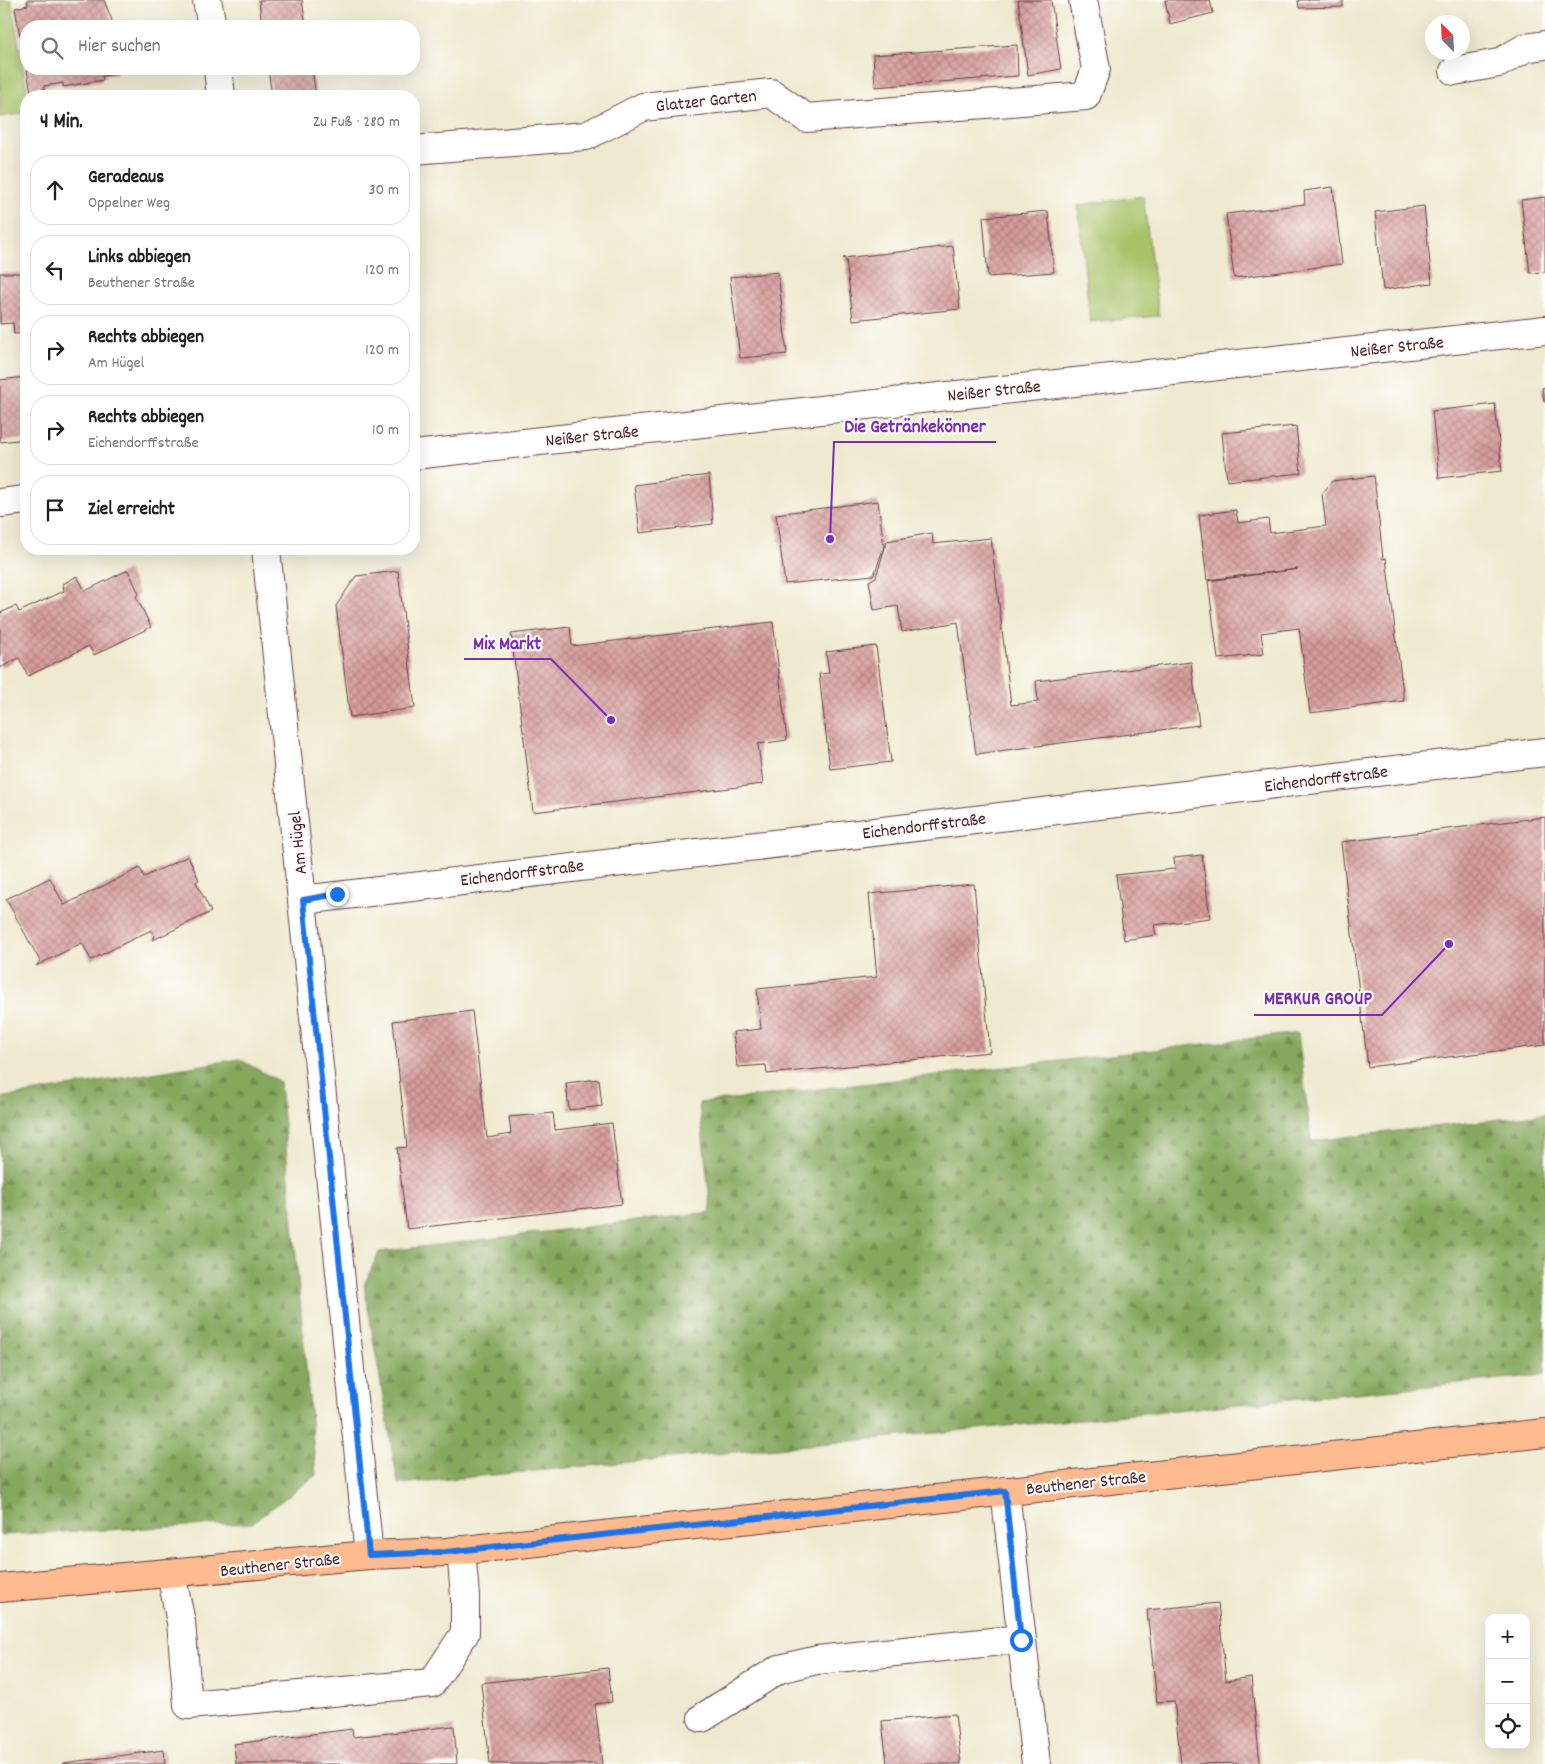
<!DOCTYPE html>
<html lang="de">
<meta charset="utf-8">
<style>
body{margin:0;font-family:Dekko,sans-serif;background:#f6f6f6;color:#202124}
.controls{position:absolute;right:15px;bottom:15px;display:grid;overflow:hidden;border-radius:10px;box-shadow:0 5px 20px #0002}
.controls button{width:45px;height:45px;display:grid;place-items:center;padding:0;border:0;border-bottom:1px solid #e0e0e0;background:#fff;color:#202124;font:25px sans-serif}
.compass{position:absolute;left:1425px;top:15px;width:45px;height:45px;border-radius:50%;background:#fff;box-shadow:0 5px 20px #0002;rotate:336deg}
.stop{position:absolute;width:15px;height:15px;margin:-11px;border:4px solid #1a73e8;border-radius:50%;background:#fff}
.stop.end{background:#1a73e8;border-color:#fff;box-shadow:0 1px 5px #0008}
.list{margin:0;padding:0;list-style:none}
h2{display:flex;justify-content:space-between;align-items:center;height:65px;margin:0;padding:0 20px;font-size:21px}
h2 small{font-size:16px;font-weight:400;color:#757577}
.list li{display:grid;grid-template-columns:32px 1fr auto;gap:15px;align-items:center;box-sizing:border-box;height:70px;margin:0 10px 10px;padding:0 10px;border:1px solid #e0e0e0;border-radius:20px}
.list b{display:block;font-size:19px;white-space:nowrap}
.list p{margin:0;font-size:16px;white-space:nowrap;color:#757577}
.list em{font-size:16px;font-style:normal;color:#757577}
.icon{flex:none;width:28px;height:28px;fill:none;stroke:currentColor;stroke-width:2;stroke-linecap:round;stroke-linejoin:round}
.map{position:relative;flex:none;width:1545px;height:1764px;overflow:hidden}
.search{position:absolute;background:#fff;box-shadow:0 5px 20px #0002;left:20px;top:20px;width:400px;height:55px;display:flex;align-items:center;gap:12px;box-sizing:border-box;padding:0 18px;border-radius:20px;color:#757577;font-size:19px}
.panel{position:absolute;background:#fff;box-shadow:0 5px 20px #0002;left:20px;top:90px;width:400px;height:465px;border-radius:20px}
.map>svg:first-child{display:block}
.green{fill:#a7c269;stroke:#78704a}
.forest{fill:url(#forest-firs);stroke:#686444}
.building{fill:url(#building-cross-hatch)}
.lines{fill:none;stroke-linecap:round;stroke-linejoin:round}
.minor-casing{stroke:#633d44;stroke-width:30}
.major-casing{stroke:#633d44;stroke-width:30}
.minor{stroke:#fff;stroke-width:28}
.major{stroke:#fcba8e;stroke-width:28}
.route{stroke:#1a73e8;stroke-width:6}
.labels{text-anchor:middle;stroke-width:4.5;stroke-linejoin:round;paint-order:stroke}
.street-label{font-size:18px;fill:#4a1f2b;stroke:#fdfcf7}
.leader{fill:none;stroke:#7b2cbf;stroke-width:2}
.callout-dot{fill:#7b2cbf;stroke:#fdfcf7;stroke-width:2}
.callout-label{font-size:19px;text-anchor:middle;font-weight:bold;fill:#7b2cbf;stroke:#fdfcf7;stroke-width:4.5;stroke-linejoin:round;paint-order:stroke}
</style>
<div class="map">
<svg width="1545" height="1764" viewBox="0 0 1545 1764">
<defs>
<pattern id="forest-firs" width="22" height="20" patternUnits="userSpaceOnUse" patternTransform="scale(1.25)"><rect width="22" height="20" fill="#85a85d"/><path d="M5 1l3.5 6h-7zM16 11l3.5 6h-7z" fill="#6f884d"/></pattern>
<pattern id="building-cross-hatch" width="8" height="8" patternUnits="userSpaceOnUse" patternTransform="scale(1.25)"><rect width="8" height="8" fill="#d69d9c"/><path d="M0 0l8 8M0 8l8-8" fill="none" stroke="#b07f7f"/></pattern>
</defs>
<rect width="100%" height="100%" fill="#fdfcf7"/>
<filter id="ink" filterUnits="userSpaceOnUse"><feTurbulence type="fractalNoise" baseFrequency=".02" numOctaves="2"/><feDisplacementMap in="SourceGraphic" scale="10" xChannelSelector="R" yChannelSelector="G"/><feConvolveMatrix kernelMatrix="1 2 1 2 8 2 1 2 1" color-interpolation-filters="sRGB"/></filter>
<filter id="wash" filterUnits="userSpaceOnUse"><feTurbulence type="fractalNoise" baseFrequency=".0096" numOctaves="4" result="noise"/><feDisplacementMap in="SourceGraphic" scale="20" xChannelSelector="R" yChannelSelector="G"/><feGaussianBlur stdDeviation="1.12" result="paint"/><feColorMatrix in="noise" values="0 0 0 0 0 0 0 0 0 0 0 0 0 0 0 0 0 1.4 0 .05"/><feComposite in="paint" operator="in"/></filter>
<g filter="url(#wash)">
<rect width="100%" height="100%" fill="#eee9cf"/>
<!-- green -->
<g class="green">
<polygon points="0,0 11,0 28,96 26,113 0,117"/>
<polygon points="1143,196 1159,316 1090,322 1078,205"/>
</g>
<!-- forest -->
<g class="forest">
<polygon points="1298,1033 1311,1141 1545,1114 1545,1375 398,1484 364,1285 379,1252 711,1212 699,1103"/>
<polygon points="239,1059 280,1082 316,1475 252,1523 0,1535 0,1098"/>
</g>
<g id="blocks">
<!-- building -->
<g class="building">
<polygon points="27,0 104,0 114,26 26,26 26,35 20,36 15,8 28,5"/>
<polygon points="259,0 302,0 306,26 262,26"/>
<polygon points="1018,0 1051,0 1061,69 1028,75"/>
<polygon points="1165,0 1210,0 1213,13 1170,24"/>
<polygon points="1298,0 1343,0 1343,7 1299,8"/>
<polygon points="1017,45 1018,76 875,87 873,55"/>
<polygon points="38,69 116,69 117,74 102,76 103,80 63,87 63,83 44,86 44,90 31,92 27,70"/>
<polygon points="268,69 312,69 316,96 272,96"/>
<polygon points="1333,187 1342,264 1234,278 1226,214 1305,204 1304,191"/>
<polygon points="1545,197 1545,272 1530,273 1521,200"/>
<polygon points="1424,206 1432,283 1383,290 1375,212"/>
<polygon points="1048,211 1054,272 988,277 983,217"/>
<polygon points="953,246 960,309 853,320 846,260 843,258"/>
<polygon points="778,272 787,354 740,358 730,277"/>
<polygon points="0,273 26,273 26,333 14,334 13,323 0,324"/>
<polygon points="26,377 26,439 0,442 0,380"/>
<polygon points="1545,387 1545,402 1544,402 1542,388"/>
<polygon points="1495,404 1502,471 1439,478 1432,411"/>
<polygon points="1296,426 1301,473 1227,481 1222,433"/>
<polygon points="709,475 713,524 640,533 634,485"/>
<polygon points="1374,476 1383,559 1386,558 1404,701 1310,713 1299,628 1261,633 1264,654 1218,659 1208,581 1298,569 1207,580 1199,515 1236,510 1238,523 1268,519 1270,533 1326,526 1322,494 1332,481"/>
<polygon points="878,501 884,547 874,575 785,584 776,514"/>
<polygon points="932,533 933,544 991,538 1011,705 1038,702 1036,681 1191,662 1199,725 976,754 958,622 902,632 898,606 874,610 869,581 876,577 887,541"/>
<polygon points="128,570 139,594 136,596 151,627 94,655 89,646 28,676 19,658 0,668 0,613 16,606 19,612 64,591 63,584 77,576 85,591"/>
<polygon points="398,571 415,708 350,717 336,606 356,576"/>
<polygon points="773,622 787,740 758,744 763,784 533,812 511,634 570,627 572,646"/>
<polygon points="876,646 891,762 830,769 819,674 829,673 826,652"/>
<polygon points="1545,817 1545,1045 1368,1067 1341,842"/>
<polygon points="1202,855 1210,918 1154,925 1156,935 1124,940 1116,875 1175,869 1174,858"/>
<polygon points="188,856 199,880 196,882 211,912 153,940 152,939 155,937 151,930 91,960 82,943 36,966 40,961 6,899 50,878 64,905 140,868 144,877"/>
<polygon points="974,884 990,1052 767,1074 766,1065 737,1067 733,1032 761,1029 757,989 877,977 869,894"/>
<polygon points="472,1011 487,1138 511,1134 509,1117 553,1113 555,1130 612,1123 622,1204 407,1229 397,1148 407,1147 393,1021"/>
<polygon points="599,1079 602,1106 569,1110 566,1083"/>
<polygon points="1218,1603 1226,1681 1251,1677 1260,1763 1181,1764 1174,1701 1157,1702 1147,1610"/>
<polygon points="608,1668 612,1702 595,1704 602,1764 490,1764 481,1683"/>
<polygon points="955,1714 961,1764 887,1764 882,1721"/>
<polygon points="454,1726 457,1764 236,1764 234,1744 352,1729 353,1737"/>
<polygon points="164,1750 165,1764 64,1764 63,1763"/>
</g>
</g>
</g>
<g filter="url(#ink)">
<use href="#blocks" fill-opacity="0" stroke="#633d44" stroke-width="1"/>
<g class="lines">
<!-- minor casing -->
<g class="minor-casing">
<g id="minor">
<polyline points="207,0 212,26"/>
<polyline points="218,69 221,96"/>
<polyline points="1454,71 1499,63 1525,48 1545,45"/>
<polyline points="414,150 586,136 643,107 771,93 806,118 1086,96 1096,69 1083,0"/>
<polyline points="414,455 1545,330"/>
<polyline points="0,503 26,500"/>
<polyline points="266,549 369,1555"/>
<polyline points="303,900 1545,752"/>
<polyline points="1005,1491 1036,1764"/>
<polyline points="171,1574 181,1622 188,1705 432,1683 465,1633 465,1596 461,1550"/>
<polyline points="702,1718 779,1669 817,1660 1021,1639"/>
</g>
</g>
<!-- major casing -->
<g class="major-casing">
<polyline id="major" points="0,1588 369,1555 446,1552 1545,1433"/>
</g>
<!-- minor -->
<use href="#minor" class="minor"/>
<!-- major -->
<use href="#major" class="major"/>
</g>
</g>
<g class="lines" filter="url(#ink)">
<!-- route -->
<polyline class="route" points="337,894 303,900 369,1555 446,1552 1005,1491 1021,1640"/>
</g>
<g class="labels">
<!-- street labels -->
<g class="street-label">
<text transform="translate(706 100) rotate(-6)" y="6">Glatzer Garten</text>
<text transform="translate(1397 346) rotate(-6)" y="6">Neißer Straße</text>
<text transform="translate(994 390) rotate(-6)" y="6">Neißer Straße</text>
<text transform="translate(592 435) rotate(-6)" y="6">Neißer Straße</text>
<text transform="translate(1326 778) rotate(-7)" y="6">Eichendorffstraße</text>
<text transform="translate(924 825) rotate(-7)" y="6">Eichendorffstraße</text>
<text transform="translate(297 843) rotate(-96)" y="6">Am Hügel</text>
<text transform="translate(522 872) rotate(-7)" y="6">Eichendorffstraße</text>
<text transform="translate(1086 1482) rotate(-6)" y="6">Beuthener Straße</text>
<text transform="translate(280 1564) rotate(-6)" y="6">Beuthener Straße</text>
</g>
</g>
<!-- callouts -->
<path class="leader" d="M830 539L834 442H996M611 720L551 659H464M1449 944L1382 1015H1254"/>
<g class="callout-dot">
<circle cx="830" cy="539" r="5"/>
<circle cx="611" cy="720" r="5"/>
<circle cx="1449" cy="944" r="5"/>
</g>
<g class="callout-label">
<text x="915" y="432">Die Getränkekönner</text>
<text x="507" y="649">Mix Markt</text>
<text x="1318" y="1004">MERKUR GROUP</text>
</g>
</svg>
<div class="controls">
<button>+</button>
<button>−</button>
<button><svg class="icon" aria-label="locate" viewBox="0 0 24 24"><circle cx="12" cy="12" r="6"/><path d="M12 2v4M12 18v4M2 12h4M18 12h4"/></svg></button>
</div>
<svg class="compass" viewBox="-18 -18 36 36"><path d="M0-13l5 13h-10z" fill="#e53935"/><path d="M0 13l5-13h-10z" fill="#757577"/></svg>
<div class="stop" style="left:1021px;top:1640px"></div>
<div class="stop end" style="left:337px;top:894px"></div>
<div class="search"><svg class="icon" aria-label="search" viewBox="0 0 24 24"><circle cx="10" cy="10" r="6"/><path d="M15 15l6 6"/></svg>Hier suchen</div>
<section class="panel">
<h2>4 Min.<small>Zu Fuß · 280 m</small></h2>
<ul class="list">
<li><svg class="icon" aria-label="ahead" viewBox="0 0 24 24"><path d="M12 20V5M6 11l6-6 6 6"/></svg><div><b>Geradeaus</b><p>Oppelner Weg</p></div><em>30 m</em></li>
<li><svg class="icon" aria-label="left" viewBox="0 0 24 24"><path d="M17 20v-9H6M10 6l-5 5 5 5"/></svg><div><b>Links abbiegen</b><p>Beuthener Straße</p></div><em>120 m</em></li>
<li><svg class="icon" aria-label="right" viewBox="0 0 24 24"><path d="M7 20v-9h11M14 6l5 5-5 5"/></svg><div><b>Rechts abbiegen</b><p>Am Hügel</p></div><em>120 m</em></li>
<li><svg class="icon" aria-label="right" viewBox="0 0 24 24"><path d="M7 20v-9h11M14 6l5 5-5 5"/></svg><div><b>Rechts abbiegen</b><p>Eichendorffstraße</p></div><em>10 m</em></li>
<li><svg class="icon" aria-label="arrive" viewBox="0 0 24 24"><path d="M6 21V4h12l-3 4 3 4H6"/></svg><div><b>Ziel erreicht</b></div></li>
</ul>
</section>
</div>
